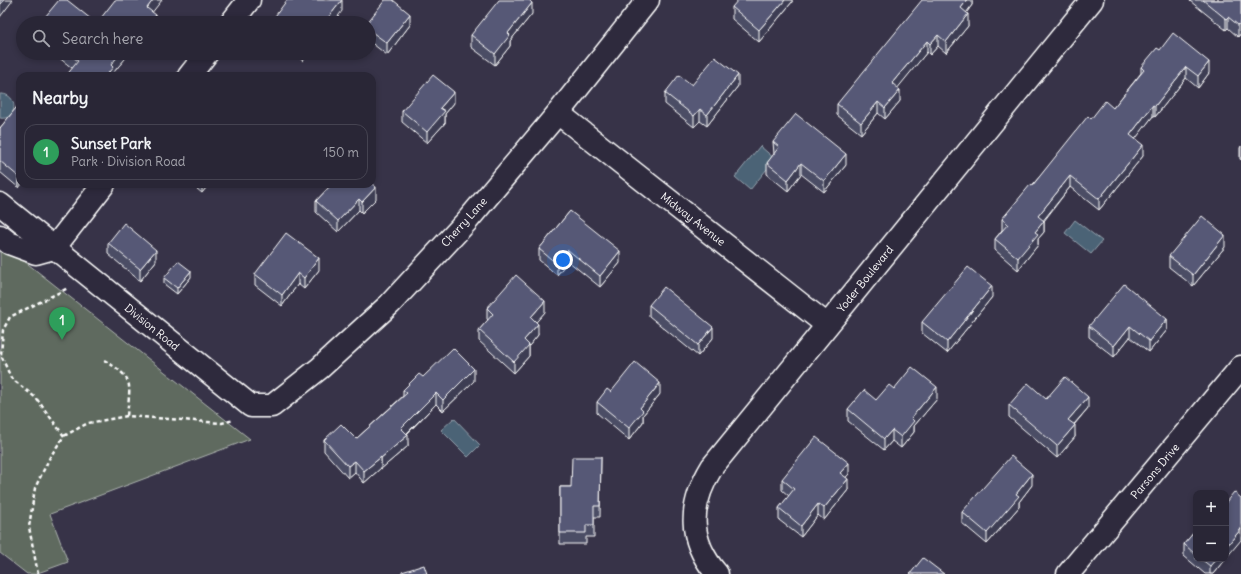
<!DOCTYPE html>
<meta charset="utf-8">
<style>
body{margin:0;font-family:Delius,sans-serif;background:#353242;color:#f1f3f6}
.controls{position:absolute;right:12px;bottom:12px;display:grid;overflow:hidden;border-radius:8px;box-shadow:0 2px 6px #0003}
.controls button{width:36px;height:36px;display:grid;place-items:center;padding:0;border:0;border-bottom:1px solid #454351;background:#292636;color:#f1f3f6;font:20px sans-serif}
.you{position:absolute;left:563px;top:260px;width:14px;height:14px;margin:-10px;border:3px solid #fff;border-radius:50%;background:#1a73e8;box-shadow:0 0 0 6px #1a73e833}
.badge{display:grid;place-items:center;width:26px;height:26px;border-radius:50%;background:#d6ab8b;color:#fff;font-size:13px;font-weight:700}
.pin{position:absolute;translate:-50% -33px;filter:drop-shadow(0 1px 2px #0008)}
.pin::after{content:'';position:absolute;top:21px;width:14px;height:12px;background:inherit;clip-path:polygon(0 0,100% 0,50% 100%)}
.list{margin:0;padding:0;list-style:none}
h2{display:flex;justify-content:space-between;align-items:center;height:52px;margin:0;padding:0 16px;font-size:17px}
h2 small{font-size:13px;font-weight:400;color:#a5a5ad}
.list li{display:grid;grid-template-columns:26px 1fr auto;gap:12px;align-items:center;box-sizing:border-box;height:56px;margin:0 8px 8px;padding:0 8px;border:1px solid #454351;border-radius:12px}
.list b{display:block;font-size:15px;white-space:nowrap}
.list p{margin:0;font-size:13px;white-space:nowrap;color:#a5a5ad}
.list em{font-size:13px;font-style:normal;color:#a5a5ad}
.icon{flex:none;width:22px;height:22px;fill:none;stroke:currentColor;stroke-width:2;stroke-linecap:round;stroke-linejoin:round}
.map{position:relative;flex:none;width:1241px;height:574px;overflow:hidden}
.search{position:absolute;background:#292636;box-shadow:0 2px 6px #0003;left:16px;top:16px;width:360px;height:44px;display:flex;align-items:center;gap:10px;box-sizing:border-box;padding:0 14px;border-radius:22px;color:#a5a5ad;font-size:15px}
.panel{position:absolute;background:#292636;box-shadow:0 2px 6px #0003;left:16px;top:72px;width:360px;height:116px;border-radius:12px}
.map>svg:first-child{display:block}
.green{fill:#5e6a5f;stroke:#aeb4af}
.water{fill:#4c6476;stroke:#94a2ad}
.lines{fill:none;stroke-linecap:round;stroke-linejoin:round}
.street-casing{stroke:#fff;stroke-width:25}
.path{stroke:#fff;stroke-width:2.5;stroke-dasharray:4 3;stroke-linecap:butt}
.street{stroke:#2f2a3d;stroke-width:22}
.wall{fill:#4b4d65;stroke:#fff}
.shaded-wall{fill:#3d3e53;stroke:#fff}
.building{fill:#575976;stroke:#fff}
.labels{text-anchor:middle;stroke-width:3;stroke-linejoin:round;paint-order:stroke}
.street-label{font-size:11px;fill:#fff;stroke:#2f2a3d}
</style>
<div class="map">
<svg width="1241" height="574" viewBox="0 0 1241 574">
<rect width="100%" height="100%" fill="#373348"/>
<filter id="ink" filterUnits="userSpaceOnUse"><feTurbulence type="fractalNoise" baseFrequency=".025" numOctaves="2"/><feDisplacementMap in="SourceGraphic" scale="8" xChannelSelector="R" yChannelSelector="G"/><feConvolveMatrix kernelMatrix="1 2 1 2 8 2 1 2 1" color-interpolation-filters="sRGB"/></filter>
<g filter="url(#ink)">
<!-- green -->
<polygon class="green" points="0,242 250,439 50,514 68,562 35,574 27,574 0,553"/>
<!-- water -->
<g class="water">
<path d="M0,94C19,93 18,121 0,118Z"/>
<polygon points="760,146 775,159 750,190 735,177"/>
<polygon points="1075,220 1102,241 1091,254 1065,233"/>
<polygon points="454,418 480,445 468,457 441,430"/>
</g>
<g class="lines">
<!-- street casing -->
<g class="street-casing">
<g id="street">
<polyline points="231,23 249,0"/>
<polyline points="189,76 207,53"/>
<polyline points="558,113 827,325"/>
<polyline points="0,204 251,406 272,406 320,368 390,304 467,221 558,113 648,0"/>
<polyline points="0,236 9,243 36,253 54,248"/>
<polyline points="54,248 104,184"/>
<path d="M717,574C687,539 689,505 712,467L1092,0"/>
<polyline points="1068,574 1241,367"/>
</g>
</g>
<!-- path -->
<g class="path">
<path d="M104,360C135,379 130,382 127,416"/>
<polyline points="64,436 36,398 11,378 1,355 3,330 10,317 68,288"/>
<polyline points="38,574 29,527 35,488 50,457 64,436 88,423 127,416 222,423 234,420"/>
</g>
<!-- street -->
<use href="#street" class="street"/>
</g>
<!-- wall -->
<g class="wall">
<polygon points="792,0 792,2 759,42 732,19 732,7"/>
<polygon points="972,0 972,5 966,13 968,26 946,53 938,46 930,55 927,52 897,88 900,101 885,119 878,113 861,134 837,115 837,104"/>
<polygon points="1190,0 1241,0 1241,33 1238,37 1228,28 1226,30 1190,1"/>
<polygon points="532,14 510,41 510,46 495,65 471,47 471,35"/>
<polygon points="369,23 410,25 387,55 369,41"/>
<polygon points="1160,50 1209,73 1198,88 1186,78 1155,117 1153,116 1135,139 1143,156 1099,210 1070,187 1044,221 1044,232 1038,239 1038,245 1018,270 995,250 995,239 1002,230 1002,219 1091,119 1113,108 1141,73 1141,67"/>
<polygon points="53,53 130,53 113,73 113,76 72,68"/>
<polygon points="293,53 310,53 303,61"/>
<polygon points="738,86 707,126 700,121 694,127 665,104 665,93"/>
<polygon points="20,103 19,188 0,172 0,127 0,128"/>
<polygon points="454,103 445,114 445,123 427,143 402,122 402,111"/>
<polygon points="773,142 846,165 824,192 801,174 788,191 767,174 767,163 774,154"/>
<polygon points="1241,146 1241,160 1240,159 1240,148"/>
<polygon points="191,184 209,184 202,193"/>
<polygon points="332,184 376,199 362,213 359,210 338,232 316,212 316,201"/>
<polygon points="570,211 620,263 600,287 568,261 557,275 539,260 539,249"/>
<polygon points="108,243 156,261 140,281 108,254"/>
<polygon points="1225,247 1193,286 1169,267 1169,256"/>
<polygon points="319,270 304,289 298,284 282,306 255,285 255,274"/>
<polygon points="191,277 177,294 164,284 164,278"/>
<polygon points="992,297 947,353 922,333 922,322"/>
<polygon points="649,305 713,338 698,356 649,316"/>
<polygon points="487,308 545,312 536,322 538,335 529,346 529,356 514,373 479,341 479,330 488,320 487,319"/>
<polygon points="1167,319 1167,330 1149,352 1130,337 1114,357 1089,337 1089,326"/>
<polygon points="423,377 474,381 443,411 436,404 407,434 408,446 381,469 381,468 364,483 355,472 348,478 324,451 324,440 356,439 403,396 403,390"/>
<polygon points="894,389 937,399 914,426 914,432 901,448 892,441 884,450 848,421 848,409 876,400"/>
<polygon points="611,392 660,394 643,415 643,422 629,440 597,413 597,402"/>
<polygon points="1046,399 1088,408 1074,425 1075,437 1057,458 1009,417 1009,405"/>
<polygon points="601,457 600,517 594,517 594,537 586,537 586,544 560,544 560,487 571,487"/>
<polygon points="849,474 846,477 848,490 824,520 818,515 801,537 779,520 779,508 789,496 782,490 782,479"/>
<polygon points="1032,485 1019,502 1019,507 987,544 962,523 962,512"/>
<polygon points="1196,530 1196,559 1225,559 1213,574 1205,574 1184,556 1184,544"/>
</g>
<!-- shaded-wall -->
<g class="shaded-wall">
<polygon points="4,0 13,0 0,17 0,5"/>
<polygon points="153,0 162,0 147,19 147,8"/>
<polygon points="342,0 342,11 333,23 324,23"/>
<polygon points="785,0 792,0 792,2 759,42 759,30"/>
<polygon points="967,0 972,0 972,5 961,20 961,8"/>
<polygon points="532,3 532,14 510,41 510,46 495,65 495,54 508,33"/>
<polygon points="410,14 410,25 387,55 387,43"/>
<polygon points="968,14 968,26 946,53 946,42"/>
<polygon points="156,15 156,23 150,23"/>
<polygon points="1228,17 1228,28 1226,30 1226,19"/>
<polygon points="1241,22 1241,33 1238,37 1238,25"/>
<polygon points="938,35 938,46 930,55 930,44"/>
<polygon points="927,41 927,52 892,95 892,83"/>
<polygon points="120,53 130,53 113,73 113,76 106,76 111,65"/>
<polygon points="303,53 310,53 303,61"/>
<polygon points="1209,62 1209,73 1198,88 1198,76"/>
<polygon points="1186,67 1186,78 1155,117 1155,106"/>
<polygon points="738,75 738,86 707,126 707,115"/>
<polygon points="900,90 900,101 885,119 885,108"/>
<polygon points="454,92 454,103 445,114 445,123 427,143 427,132 440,108"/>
<polygon points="878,102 878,113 861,134 861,123"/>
<polygon points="1153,105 1153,116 1130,146 1130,135"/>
<polygon points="700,109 700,121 694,127 694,116"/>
<polygon points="1143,145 1143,156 1099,210 1099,199"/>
<polygon points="846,154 846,165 824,192 824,181"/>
<polygon points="801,163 801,174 788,191 788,180"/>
<polygon points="20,176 20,184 22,184 19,188 19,177"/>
<polygon points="1070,176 1070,187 1038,227 1038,216"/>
<polygon points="202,184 209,184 202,193"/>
<polygon points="376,187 376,199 362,213 362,202"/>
<polygon points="359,199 359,210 338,232 338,221"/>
<polygon points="1044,221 1044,232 1038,239 1038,245 1018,270 1018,258 1035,232"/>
<polygon points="1225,235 1225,247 1193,286 1193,275"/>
<polygon points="156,250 156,261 140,281 140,269"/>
<polygon points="568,250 568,261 557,275 557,264"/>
<polygon points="620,251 620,263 600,287 600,276"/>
<polygon points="319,258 319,270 304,289 304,278"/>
<polygon points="191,271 191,277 177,294 177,288"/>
<polygon points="298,273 298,284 282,306 282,295"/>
<polygon points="992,286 992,297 947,353 947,342"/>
<polygon points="545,301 545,312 531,328 531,317"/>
<polygon points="1167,319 1167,330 1149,352 1149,341"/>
<polygon points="538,324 538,335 529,346 529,356 514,373 514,362 524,340"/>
<polygon points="1130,326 1130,337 1114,357 1114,346"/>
<polygon points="713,327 713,338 698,356 698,345"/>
<polygon points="474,369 474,381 443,411 443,400"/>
<polygon points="660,383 660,394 643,415 643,422 629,440 629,428 640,408"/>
<polygon points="937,387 937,399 914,426 914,432 901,448 901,437 911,418"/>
<polygon points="436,393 436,404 401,439 401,428"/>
<polygon points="1088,397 1088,408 1068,431 1068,420"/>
<polygon points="1075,425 1075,437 1057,458 1057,446"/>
<polygon points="892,430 892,441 884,450 884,439"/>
<polygon points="408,435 408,446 381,469 381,458"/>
<polygon points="381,457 381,468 364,483 364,471"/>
<polygon points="355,461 355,472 348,478 348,466"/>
<polygon points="849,463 849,474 840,484 840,473"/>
<polygon points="1032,474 1032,485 1019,502 1019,507 987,544 987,533 1016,494"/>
<polygon points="848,479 848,490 824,520 824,508"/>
<polygon points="818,504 818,515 801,537 801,526"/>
<polygon points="1241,529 1241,540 1226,558 1226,547"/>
<polygon points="1216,559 1225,559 1213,574 1210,574 1210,566"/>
</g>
<!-- building -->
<g class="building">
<polygon points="0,0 4,0 0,5"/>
<polygon points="59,0 67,0 96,23 40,23"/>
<polygon points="115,0 153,0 147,8 156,15 150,23 97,23"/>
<polygon points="287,0 342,0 324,23 270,23"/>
<polygon points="385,0 393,0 410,14 387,43 369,30 369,23 367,23"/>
<polygon points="499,0 529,0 532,3 508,33 510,35 495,54 471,35"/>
<polygon points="738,0 785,0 759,30 732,7"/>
<polygon points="922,0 967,0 961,8 968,14 946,42 938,35 930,44 927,41 892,83 900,90 885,108 878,102 861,123 837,104"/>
<polygon points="1203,0 1241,0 1241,22 1238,25 1228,17 1226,19"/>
<polygon points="1173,33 1209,62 1198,76 1186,67 1155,106 1153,105 1130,135 1143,145 1099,199 1070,176 1038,216 1044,221 1035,232 1038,234 1018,258 995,239 1008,224 1002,219 1030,185 1032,186 1088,116 1091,119 1105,101 1113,108 1144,70 1141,67 1157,48 1160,50"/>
<polygon points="68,53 120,53 111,65 113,67 106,76 66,76 78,61"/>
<polygon points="715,57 738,75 707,115 700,109 694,116 665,93 679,75 692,85"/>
<polygon points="433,75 454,92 440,108 445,111 427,132 402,111"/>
<polygon points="20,103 20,176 19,177 0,161 0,127 0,128"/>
<polygon points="796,114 846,154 824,181 801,163 788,180 767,163 779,147 773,142"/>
<polygon points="332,184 372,184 376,187 362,202 359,199 338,221 316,201"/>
<polygon points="570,211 620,251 600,276 568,250 557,264 539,249"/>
<polygon points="1202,216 1225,235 1193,275 1169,256"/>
<polygon points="124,223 156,250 140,269 108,243"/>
<polygon points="286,233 319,258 304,278 298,273 282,295 255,274"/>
<polygon points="178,261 191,271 177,288 164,278"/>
<polygon points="968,267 992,286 947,342 922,322"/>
<polygon points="516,275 545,301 531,317 538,324 524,340 529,345 514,362 479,330 493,314 487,308"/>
<polygon points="1124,284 1167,319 1149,341 1130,326 1114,346 1089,326"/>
<polygon points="664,287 713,327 698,345 649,305"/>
<polygon points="453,348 474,369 443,400 436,393 401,428 408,435 381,458 381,457 364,471 355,461 348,466 324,440 341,424 356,439 407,393 403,390 419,374 423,377"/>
<polygon points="635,362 660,383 640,408 643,411 629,428 597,402 607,389 611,392"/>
<polygon points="912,367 937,387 911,418 914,421 901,437 892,430 884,439 848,409 864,390 876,400 889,385 894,389"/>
<polygon points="1065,377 1088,397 1068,420 1075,425 1057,446 1009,405 1028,383 1046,399"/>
<polygon points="816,437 849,463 840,473 848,479 824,508 818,504 801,526 779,508 794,489 782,479"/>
<polygon points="1011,456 1032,474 1016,494 1019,496 987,533 962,512"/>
<polygon points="572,457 601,457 600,506 594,506 594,525 586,525 586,533 560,533 560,487 571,487"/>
<polygon points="1234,492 1241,498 1241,529 1226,547 1226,502"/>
<polygon points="1196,530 1196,555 1184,544"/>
<polygon points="923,558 944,574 910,574"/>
<polygon points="1201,559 1216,559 1210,566"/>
<polygon points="424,565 427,574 402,574 402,572"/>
</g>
</g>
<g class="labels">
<!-- street labels -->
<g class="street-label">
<text transform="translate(693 219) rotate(38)" y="4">Midway Avenue</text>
<text transform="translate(464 222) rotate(-48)" y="4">Cherry Lane</text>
<text transform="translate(865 279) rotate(-51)" y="4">Yoder Boulevard</text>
<text transform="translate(152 327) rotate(39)" y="4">Division Road</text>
<text transform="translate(1155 471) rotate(-50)" y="4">Parsons Drive</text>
</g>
</g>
</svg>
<div class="controls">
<button>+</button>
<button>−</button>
</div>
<div class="you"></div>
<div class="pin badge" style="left:62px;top:340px;background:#2e9e5b">1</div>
<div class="search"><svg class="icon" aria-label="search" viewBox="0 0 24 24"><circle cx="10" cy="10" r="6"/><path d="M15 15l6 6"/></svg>Search here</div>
<section class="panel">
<h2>Nearby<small></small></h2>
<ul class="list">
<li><span class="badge" style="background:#2e9e5b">1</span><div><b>Sunset Park</b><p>Park · Division Road</p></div><em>150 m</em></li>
</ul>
</section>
</div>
